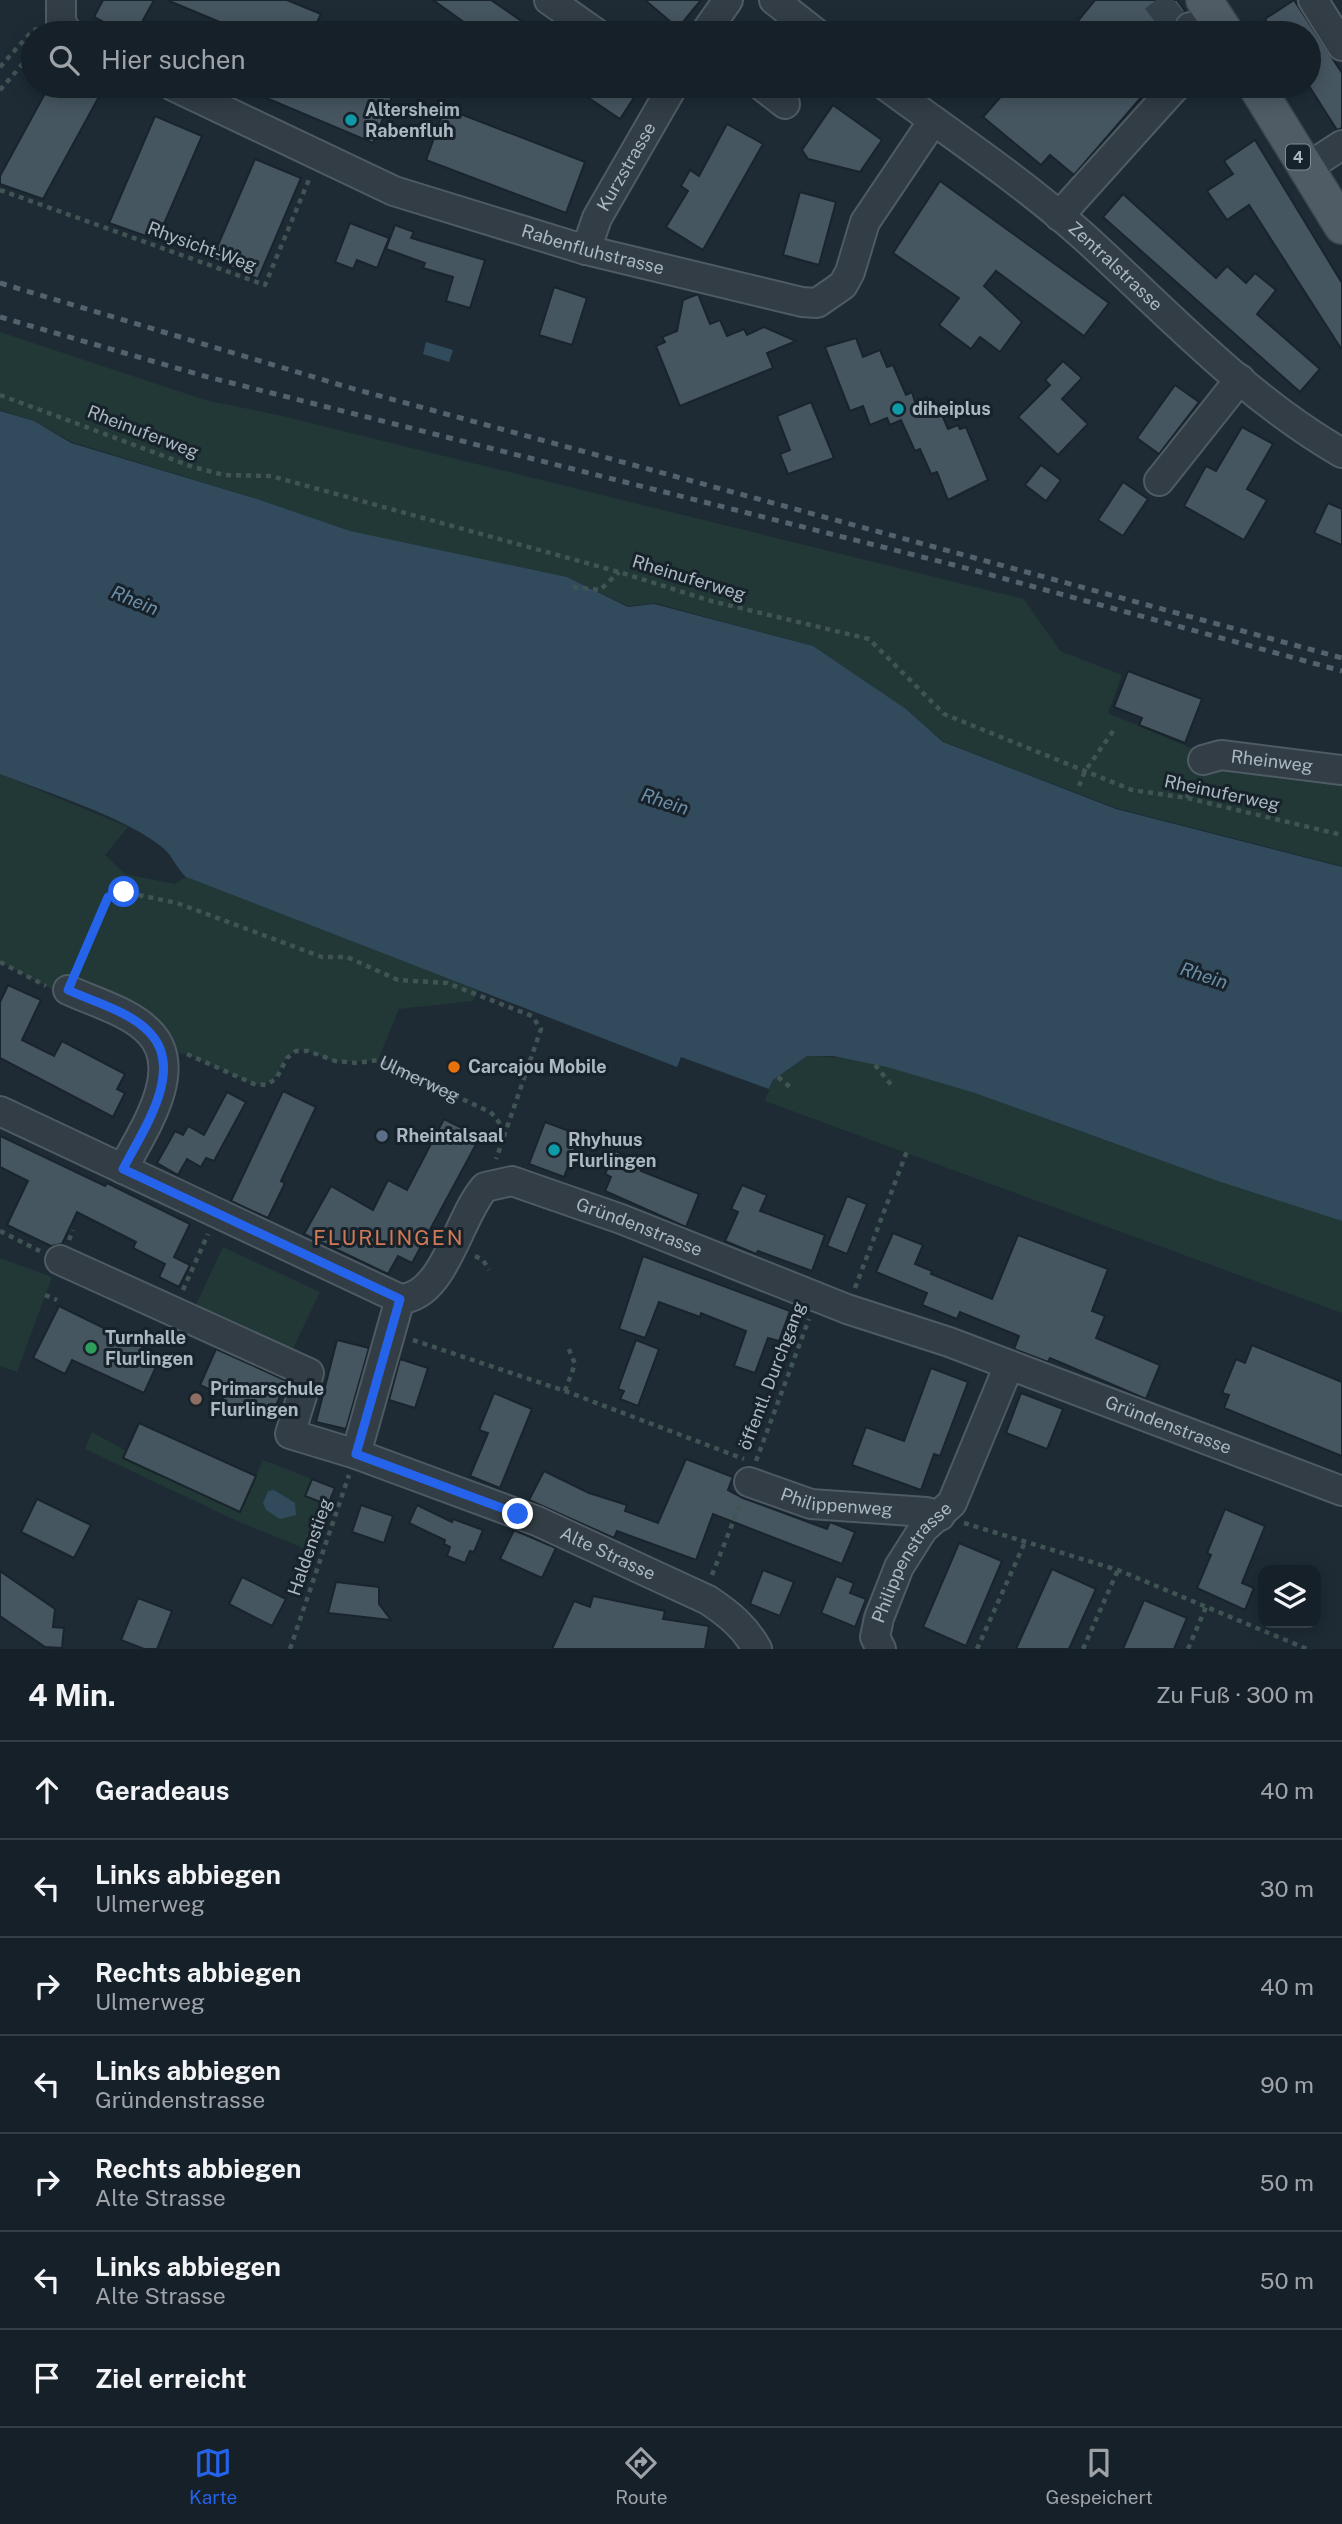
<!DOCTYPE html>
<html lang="de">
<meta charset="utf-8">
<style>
body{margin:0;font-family:"Public Sans",sans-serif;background:#232d34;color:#f1f3f6}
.controls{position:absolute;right:21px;bottom:21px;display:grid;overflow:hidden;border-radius:14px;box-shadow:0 4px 18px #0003}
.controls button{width:63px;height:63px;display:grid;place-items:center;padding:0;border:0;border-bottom:2px solid #353e45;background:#162028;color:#f1f3f6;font:35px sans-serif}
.stop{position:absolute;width:21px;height:21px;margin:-16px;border:5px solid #2563eb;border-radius:50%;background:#fff}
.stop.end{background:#2563eb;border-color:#fff;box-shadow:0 2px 7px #0008}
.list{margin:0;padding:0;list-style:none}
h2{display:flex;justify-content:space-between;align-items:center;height:91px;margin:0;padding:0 28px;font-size:30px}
h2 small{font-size:23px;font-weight:400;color:#9ea3a8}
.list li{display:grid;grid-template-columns:46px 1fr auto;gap:21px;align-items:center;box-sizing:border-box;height:98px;padding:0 28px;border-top:2px solid #353e45}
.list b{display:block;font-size:26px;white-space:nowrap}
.list p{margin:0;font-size:23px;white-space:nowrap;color:#9ea3a8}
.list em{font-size:23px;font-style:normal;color:#9ea3a8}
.icon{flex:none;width:38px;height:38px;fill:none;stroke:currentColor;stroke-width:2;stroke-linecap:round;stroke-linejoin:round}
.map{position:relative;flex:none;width:1342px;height:1649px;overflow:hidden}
.search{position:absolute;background:#162028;box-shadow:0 4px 18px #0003;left:21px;right:21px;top:21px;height:77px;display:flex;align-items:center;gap:18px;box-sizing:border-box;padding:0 24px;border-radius:38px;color:#9ea3a8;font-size:26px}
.sheet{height:777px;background:#162028}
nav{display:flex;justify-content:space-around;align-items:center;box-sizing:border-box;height:98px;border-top:2px solid #353e45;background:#162028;font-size:19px;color:#9ea3a8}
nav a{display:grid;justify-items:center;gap:4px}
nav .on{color:#2563eb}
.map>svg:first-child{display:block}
.green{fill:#213836}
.water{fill:#314a5c}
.building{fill:#465661;stroke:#19242c;stroke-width:2}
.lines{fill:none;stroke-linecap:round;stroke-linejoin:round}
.minor-tunnel{stroke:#33404a;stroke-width:28;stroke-dasharray:28 14;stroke-linecap:butt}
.minor-casing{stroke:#4f5b64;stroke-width:32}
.major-casing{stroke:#3b464f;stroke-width:38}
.path{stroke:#405454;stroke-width:4.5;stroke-dasharray:5 5;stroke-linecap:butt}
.minor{stroke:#323d45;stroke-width:28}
.major{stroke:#4f5c66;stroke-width:35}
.rail{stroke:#53626d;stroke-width:5;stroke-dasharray:7 7;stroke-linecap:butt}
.route{stroke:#2563eb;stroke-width:9}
.culture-dot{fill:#0f9aa8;stroke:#17222a;stroke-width:2.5}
.food-dot{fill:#e8710a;stroke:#17222a;stroke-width:2.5}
.service-dot{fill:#5c6f8a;stroke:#17222a;stroke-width:2.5}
.leisure-dot{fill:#2e9e5b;stroke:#17222a;stroke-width:2.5}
.education-dot{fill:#8d6e63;stroke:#17222a;stroke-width:2.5}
.labels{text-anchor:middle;stroke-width:6;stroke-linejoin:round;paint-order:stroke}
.shield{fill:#17222a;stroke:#7f8b95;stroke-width:2}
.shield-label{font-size:16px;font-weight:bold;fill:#abb8c3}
.poi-label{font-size:18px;font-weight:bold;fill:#abb8c3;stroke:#17222a;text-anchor:start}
.street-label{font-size:18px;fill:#abb8c3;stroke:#17222a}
.water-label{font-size:19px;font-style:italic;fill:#6b8ea8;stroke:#17222a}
.quarter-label{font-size:21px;letter-spacing:2px;fill:#d37956;stroke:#17222a}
</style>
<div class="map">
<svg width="1342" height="1649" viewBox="0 0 1342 1649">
<rect width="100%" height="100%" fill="#1e2b35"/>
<!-- green -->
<g class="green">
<polygon points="0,332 205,400 278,415 1024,599 1060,651 1122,675 1108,713 1191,748 1342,765 1342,866 1116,808 944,742 906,709 813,646 655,603 628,606 567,577 351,532 257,499 72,442 34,421 0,410"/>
<path d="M0,774L128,827L105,855L125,874L175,884L186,877L478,990L473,1001L399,1009L378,1060C365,1060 348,1063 334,1061C322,1059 311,1048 298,1051C276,1056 287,1086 254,1084L186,1054L161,1052L151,1034L57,992L0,962Z"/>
<path d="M807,1056C897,1056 995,1101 1079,1131C1166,1163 1254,1192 1342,1221V1313L765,1101L773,1080Z"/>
<polygon points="223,1247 320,1292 290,1355 194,1309"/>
<polygon points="0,1258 52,1277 17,1372 0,1366"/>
<polygon points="92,1432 126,1451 123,1457 240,1511 263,1460 312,1479 305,1496 328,1505 311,1551 237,1521 85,1449"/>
</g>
<!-- water -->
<g class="water">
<polygon points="426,342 453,350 449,362 423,354"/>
<path d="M0,411L34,421L71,443L257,499L350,531L567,577L628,607L654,604L813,646L906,709L943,742L1116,809L1342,867V1221L1218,1181L975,1093L887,1067L833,1056H807L773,1080L769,1089L681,1057L677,1067L186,877C177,869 172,855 163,848C130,819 43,791 0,774Z"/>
<polygon points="274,1490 295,1503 296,1515 280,1519 266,1510 263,1503 268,1491"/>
</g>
<!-- building -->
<g class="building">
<polygon points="103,0 154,0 136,33 124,33 94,17"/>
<polygon points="167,0 287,0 321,14 312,33 246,33"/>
<polygon points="433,0 491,0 539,33 479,33"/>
<polygon points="645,0 701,0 678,28"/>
<polygon points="1095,0 1177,0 1185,11 1175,21 1175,33 1068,33"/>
<polygon points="1294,0 1342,73 1342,128 1337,130 1309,86 1309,33 1274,33 1265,19"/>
<polygon points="49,86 87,86 101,93 43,199 0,184 0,176"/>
<polygon points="238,86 366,86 392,97 373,143"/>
<polygon points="571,86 627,86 637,93 620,119"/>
<polygon points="1010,86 1151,86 1074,175 1050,155 1041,165 983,117"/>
<polygon points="833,105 882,140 860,172 808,159 802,150"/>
<polygon points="445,108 585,162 566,213 426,160"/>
<polygon points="155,116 202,136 157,240 109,223"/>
<polygon points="727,124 763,144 703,250 666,227 688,191 681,186 690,170 699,176"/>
<polygon points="1255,140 1342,283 1342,350 1249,205 1227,220 1207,191 1233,174 1224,161"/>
<polygon points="255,159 301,178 258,279 212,259"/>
<polygon points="940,181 1109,303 1084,336 996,271 984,286 1022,322 1000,352 980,337 971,349 939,325 959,298 893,253"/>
<polygon points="800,192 836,202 819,265 783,255"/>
<polygon points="1123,194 1216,278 1227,266 1246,283 1255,273 1276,290 1257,314 1320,369 1300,392 1103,217"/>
<polygon points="350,223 389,238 377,268 357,260 353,269 335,262"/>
<polygon points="395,225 414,232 411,238 485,260 470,308 446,301 453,277 423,268 425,263 386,249"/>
<polygon points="554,287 587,298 572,345 539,335"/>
<polygon points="698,294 710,324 720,320 727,336 744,329 747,335 764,327 796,341 767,353 773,368 680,406 656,346 665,342 662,337 677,331 683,300"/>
<polygon points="856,338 863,357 880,350 887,367 893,365 906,395 912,392 915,402 927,397 934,413 940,410 948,429 958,425 960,429 966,427 988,480 948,500 937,472 931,474 920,449 915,451 901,420 890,425 887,418 870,425 863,406 850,411 825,347"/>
<polygon points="1063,361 1082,378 1062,399 1088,424 1058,455 1018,417 1050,385 1045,380"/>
<polygon points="1175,385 1199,402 1159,454 1137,438"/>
<polygon points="811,402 834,458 788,474 780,454 790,450 777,416"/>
<polygon points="1242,427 1273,444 1247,489 1267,500 1244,540 1184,506 1206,466 1216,471"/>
<polygon points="1041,465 1061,480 1046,501 1025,485"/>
<polygon points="1123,482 1148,499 1123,536 1098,520"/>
<polygon points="1328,503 1342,509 1342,545 1314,533"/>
<polygon points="1128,671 1202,699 1185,743 1139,725 1142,718 1114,707"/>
<polygon points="8,985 41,1000 22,1040 54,1056 62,1041 125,1074 117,1089 125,1093 113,1117 0,1058 0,1002"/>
<polygon points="283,1091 316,1107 281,1181 285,1183 268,1218 231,1201"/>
<polygon points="227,1092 246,1102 214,1161 206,1158 201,1167 187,1159 178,1175 157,1163 175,1131 183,1135 188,1126 204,1135"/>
<polygon points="444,1119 480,1137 412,1263 398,1256 388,1274 304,1234 331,1186 373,1210 388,1180 407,1190"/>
<polygon points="545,1122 580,1135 564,1177 529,1164"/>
<polygon points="0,1136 105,1186 107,1183 190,1224 174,1257 190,1265 179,1287 159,1277 165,1264 133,1248 136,1242 77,1212 62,1244 51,1246 7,1225 28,1181 0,1167"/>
<polygon points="615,1151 645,1163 641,1171 699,1194 686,1227 605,1191 611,1177 605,1174"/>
<polygon points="742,1185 767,1195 760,1211 825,1235 812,1271 758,1251 756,1254 725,1241 738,1212 731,1209"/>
<polygon points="847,1196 867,1204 847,1254 827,1246"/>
<polygon points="893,1233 923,1245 915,1264 932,1271 931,1274 992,1299 1018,1235 1108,1269 1092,1311 1105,1316 1096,1338 1160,1365 1146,1399 1050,1358 1048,1362 1014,1349 1019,1336 960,1312 957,1319 922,1305 927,1293 876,1272"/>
<polygon points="643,1256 790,1311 779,1341 768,1338 755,1373 734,1366 746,1331 701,1313 700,1317 659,1302 645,1338 619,1329"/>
<polygon points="59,1306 161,1356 144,1393 72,1360 65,1374 33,1358"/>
<polygon points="337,1340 369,1348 346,1429 316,1422"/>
<polygon points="636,1340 659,1349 638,1406 620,1399 624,1391 618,1389"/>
<polygon points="1252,1345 1342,1382 1342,1456 1224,1408 1229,1395 1222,1393 1236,1359 1245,1363"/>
<polygon points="216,1349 287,1381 270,1419 246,1408 241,1419 218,1408 224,1396 200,1385"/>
<polygon points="400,1359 428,1368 415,1408 389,1400"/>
<polygon points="931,1368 968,1382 940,1456 934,1454 921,1490 852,1465 866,1427 904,1441"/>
<polygon points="494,1393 532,1409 500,1488 470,1476 488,1433 479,1430"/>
<polygon points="1021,1393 1063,1409 1047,1449 1006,1433"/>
<polygon points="139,1423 256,1476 240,1512 123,1458"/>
<polygon points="686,1459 733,1477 728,1490 743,1498 827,1529 830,1522 855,1532 842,1564 713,1514 696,1560 617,1531 614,1538 529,1500 544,1471 589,1493 627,1505 625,1511 658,1523"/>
<polygon points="312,1479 335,1488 328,1505 305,1496"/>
<polygon points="37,1499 91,1525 74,1558 21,1532"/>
<polygon points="361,1505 393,1516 384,1543 352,1532"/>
<polygon points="417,1505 452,1522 453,1519 483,1530 474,1552 470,1551 465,1563 447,1556 450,1547 444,1544 445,1540 409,1523"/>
<polygon points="1225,1509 1265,1526 1242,1583 1254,1588 1245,1610 1197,1588 1211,1555 1207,1553"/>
<polygon points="514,1530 556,1548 542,1578 500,1559"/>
<polygon points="959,1543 1002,1561 966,1646 923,1627"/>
<polygon points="1052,1569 1096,1589 1069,1649 1016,1649"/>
<polygon points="763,1570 794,1582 780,1616 750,1604"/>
<polygon points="0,1571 55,1609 53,1627 64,1628 62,1648 45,1647 0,1616"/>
<polygon points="836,1576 854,1583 850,1593 866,1599 855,1627 821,1613"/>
<polygon points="242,1577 286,1599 272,1626 229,1604"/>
<polygon points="336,1582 379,1587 379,1604 391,1620 328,1613"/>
<polygon points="593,1596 665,1611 663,1619 709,1626 705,1649 552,1649 574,1601 590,1607"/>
<polygon points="138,1598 172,1611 157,1649 144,1649 121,1640"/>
<polygon points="1144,1600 1187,1618 1174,1649 1123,1649"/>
</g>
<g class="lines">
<!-- minor-tunnel -->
<polyline class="minor-tunnel" points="1156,0 1182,33"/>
<!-- minor casing -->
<g class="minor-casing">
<g id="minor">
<polyline points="61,0 61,22 68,33"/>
<polyline points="549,0 596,33"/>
<polyline points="774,0 816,33"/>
<polyline points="1313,0 1342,46"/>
<polyline points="1190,27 1195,33"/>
<polyline points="705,33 728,0"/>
<path id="s2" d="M173,86L394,191L586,250L802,302L817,303L843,285L850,272L865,222L933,121"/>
<polyline points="762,86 785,104"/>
<path id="s3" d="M886,86C951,134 1020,180 1081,234C1164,309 1244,397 1342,453"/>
<polyline points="1305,169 1342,145"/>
<polyline points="1059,216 1176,86"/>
<path id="s4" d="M586,250L597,218L673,86"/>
<polyline points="1159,481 1240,379"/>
<path id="s5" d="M1203,760L1221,755L1342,770"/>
<path d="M68,990C94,1002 131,1012 150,1033C186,1071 141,1133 123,1169"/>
<path id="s6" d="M0,1111L400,1299C445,1297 458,1217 485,1187L512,1181L621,1219L847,1309L949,1342L1342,1491"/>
<polyline points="60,1260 309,1373 290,1434 356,1454"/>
<path id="s7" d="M400,1299L356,1454L537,1521L708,1600C729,1614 745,1627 757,1649"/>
<path id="s8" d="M749,1482L811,1504L926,1512L940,1516"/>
<path id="s9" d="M881,1649L875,1637L879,1618L899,1567L923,1529L952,1503L1009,1365"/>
</g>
</g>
<!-- major casing -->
<g class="major-casing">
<g id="major">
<polyline points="1204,0 1226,33"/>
<polyline points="1256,86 1342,226"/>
</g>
</g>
<!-- path -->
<g class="path">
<polyline points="0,67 33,30 38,29"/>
<polyline points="0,90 33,52"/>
<polyline points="0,190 265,285 310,177"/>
<polyline points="0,395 193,467 224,475 271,476 619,572 711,601 869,639 944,714 1132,790 1187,798 1342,835"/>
<polyline points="573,587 600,590 619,572"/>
<polyline points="1079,786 1085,771 1116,727"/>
<polyline points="1187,798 1192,779"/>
<polyline points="0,962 46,986"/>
<polyline points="77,969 108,897 124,892 177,903 322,957 347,957 398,980 447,983 532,1016 541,1029 503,1139"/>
<path id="s1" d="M187,1054L254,1084L266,1085L276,1079L287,1058L296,1051H308L335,1061L357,1063L378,1060L490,1112C507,1126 503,1141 496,1159"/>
<polyline points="875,1065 893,1087"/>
<polyline points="778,1077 790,1087"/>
<polyline points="0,1231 40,1251"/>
<polyline points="69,1240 73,1230"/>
<polyline points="475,1256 483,1260 489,1270"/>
<polyline points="855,1288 907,1151"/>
<polyline points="183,1290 208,1234"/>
<polyline points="45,1295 57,1300"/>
<polyline points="413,1340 565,1391 744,1459"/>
<polyline points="565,1391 575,1364 568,1347"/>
<polyline points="756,1461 809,1319"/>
<polyline points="964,1523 1118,1570 1307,1649"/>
<polyline points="712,1575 741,1502"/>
<polyline points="290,1649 349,1475"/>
<polyline points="977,1649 1025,1542"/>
<polyline points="1083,1649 1118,1570"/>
<polyline points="1188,1649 1206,1607"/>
</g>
<!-- minor -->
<use href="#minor" class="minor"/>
<!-- major -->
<use href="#major" class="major"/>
<!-- rail -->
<g class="rail">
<polyline points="0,283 347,387 1342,658"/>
<polyline points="0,317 204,376 958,566 1342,671"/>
</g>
</g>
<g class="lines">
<!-- route -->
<path class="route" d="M124,892L108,897L68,990C94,1002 131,1012 150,1033C186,1071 141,1133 123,1169L400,1299L356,1454L518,1514"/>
</g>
<!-- markers -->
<g class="culture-dot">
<circle cx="351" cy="120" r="7"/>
<circle cx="898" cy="409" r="7"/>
<circle cx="554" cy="1150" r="7"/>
</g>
<circle class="food-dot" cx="454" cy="1067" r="7"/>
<circle class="service-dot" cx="382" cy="1136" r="7"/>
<circle class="leisure-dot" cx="91" cy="1348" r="7"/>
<circle class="education-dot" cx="196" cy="1399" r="7"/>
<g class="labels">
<!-- shield labels -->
<rect class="shield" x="1286" y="144.5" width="24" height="25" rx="5"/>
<g class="shield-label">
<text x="1298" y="163">4</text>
</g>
<!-- poi labels -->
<g class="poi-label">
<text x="365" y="116">Altersheim<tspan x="365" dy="21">Rabenfluh</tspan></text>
<text x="912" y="415">diheiplus</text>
<text x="468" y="1073">Carcajou Mobile</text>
<text x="396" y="1142">Rheintalsaal</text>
<text x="568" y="1146">Rhyhuus<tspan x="568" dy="21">Flurlingen</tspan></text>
<text x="105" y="1344">Turnhalle<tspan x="105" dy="21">Flurlingen</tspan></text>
<text x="210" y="1395">Primarschule<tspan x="210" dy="21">Flurlingen</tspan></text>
</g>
<!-- street labels -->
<g class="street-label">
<text dy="6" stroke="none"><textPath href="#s4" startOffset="93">Kurzstrasse</textPath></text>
<text transform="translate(202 247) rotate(20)" y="6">Rhysicht-Weg</text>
<text dy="6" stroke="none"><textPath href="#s2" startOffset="452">Rabenfluhstrasse</textPath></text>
<text dy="6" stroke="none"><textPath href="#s3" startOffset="292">Zentralstrasse</textPath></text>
<text transform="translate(143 432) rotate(21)" y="6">Rheinuferweg</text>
<text transform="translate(689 578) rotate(17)" y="6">Rheinuferweg</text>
<text dy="6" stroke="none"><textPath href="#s5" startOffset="70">Rheinweg</textPath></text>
<text transform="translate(1222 793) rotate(12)" y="6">Rheinuferweg</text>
<text dy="6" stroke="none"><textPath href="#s1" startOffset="262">Ulmerweg</textPath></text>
<text dy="6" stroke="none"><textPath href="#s6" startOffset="751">Gründenstrasse</textPath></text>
<text transform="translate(772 1376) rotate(-69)" y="6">öffentl. Durchgang</text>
<text dy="6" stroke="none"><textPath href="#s6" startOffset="1316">Gründenstrasse</textPath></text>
<text dy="6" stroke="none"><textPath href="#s8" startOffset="91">Philippenweg</textPath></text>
<text transform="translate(310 1547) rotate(-71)" y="6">Haldenstieg</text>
<text dy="6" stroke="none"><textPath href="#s7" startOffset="432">Alte Strasse</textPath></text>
<text dy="6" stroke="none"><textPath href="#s9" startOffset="98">Philippenstrasse</textPath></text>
</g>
<!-- water labels -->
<g class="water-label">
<text transform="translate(135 600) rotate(22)" y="7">Rhein</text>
<text transform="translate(665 801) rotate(18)" y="7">Rhein</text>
<text transform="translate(1204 975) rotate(18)" y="7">Rhein</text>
</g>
<!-- quarter labels -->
<g class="quarter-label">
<text x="389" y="1245">FLURLINGEN</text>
</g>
</g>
</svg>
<div class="controls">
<button><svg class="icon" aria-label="layers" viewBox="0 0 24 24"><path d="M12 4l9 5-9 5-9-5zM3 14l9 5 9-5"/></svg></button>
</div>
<div class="stop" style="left:124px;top:892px"></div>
<div class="stop end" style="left:518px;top:1514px"></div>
<div class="search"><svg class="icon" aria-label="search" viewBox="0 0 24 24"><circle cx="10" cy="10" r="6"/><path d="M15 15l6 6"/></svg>Hier suchen</div>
</div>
<section class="sheet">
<h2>4 Min.<small>Zu Fuß · 300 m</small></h2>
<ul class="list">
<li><svg class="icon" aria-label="ahead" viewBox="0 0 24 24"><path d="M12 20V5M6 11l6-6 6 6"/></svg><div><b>Geradeaus</b></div><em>40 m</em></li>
<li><svg class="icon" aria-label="left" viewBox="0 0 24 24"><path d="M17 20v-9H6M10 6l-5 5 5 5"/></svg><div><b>Links abbiegen</b><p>Ulmerweg</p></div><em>30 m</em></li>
<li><svg class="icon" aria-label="right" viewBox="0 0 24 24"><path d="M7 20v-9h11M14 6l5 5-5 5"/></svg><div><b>Rechts abbiegen</b><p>Ulmerweg</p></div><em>40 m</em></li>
<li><svg class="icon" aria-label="left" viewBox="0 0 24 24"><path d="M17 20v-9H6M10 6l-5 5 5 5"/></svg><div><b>Links abbiegen</b><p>Gründenstrasse</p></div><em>90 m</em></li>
<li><svg class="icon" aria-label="right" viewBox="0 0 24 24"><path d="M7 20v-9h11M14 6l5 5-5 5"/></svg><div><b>Rechts abbiegen</b><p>Alte Strasse</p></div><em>50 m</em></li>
<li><svg class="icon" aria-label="left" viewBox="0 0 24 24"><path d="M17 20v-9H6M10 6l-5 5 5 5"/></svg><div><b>Links abbiegen</b><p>Alte Strasse</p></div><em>50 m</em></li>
<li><svg class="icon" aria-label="arrive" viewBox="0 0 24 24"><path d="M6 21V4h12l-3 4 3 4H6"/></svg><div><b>Ziel erreicht</b></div></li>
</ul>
</section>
<nav>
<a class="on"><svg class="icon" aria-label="map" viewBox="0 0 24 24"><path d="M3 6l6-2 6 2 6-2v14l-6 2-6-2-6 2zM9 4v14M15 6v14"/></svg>Karte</a>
<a><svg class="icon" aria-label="directions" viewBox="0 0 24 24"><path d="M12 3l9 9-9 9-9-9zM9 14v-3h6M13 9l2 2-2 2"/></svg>Route</a>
<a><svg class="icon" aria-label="saved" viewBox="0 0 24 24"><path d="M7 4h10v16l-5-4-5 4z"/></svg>Gespeichert</a>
</nav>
